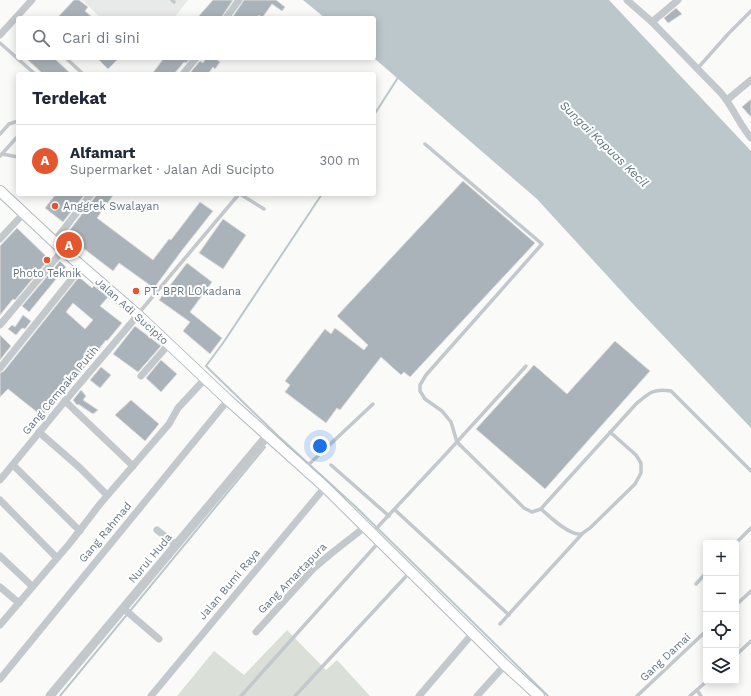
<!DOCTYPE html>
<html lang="id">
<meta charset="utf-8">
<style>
body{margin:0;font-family:"Work Sans",sans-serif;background:#f2f2f3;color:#1f2937}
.controls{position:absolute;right:12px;bottom:12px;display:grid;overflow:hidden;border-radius:4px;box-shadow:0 2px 10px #0003}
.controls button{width:36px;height:36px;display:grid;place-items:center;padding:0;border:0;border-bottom:1px solid #e0e1e3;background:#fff;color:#1f2937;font:20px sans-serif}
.you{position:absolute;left:320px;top:446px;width:14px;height:14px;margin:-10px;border:3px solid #fff;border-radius:50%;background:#1a73e8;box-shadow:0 0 0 6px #1a73e833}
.badge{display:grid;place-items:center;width:26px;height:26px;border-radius:50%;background:#e4572e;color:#fff;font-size:13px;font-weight:700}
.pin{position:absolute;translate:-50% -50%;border:2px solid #fff;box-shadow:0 1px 4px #0006}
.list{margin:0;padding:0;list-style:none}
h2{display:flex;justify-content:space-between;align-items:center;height:52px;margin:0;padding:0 16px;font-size:17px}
h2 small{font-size:13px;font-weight:400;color:#747a83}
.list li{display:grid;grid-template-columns:26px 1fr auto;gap:12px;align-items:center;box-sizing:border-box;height:72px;padding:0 16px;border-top:1px solid #e0e1e3}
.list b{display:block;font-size:15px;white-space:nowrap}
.list p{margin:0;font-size:13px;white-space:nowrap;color:#747a83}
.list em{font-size:13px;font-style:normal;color:#747a83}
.icon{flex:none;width:22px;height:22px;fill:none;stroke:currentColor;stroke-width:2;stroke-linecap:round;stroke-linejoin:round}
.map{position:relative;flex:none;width:751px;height:696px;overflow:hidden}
.search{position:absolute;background:#fff;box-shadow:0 2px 10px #0003;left:16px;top:16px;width:360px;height:44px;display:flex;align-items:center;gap:10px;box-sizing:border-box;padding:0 14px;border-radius:4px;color:#747a83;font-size:15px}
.panel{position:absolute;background:#fff;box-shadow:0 2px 10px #0003;left:16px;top:72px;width:360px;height:124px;border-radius:4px}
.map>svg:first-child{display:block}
.built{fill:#e8e9e9}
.green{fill:#dadfd7}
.water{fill:#bbc7cb}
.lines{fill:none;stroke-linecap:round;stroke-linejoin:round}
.stream{stroke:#bbc7cb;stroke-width:2}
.building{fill:#aab3b9;stroke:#dcdcda;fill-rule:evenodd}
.secondary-casing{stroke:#b3babf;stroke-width:12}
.service{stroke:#c3c8cc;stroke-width:3.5}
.minor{stroke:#c3c8cc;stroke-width:7}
.tertiary{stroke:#c3c8cc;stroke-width:9}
.secondary{stroke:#fff;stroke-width:10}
.poi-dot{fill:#e4572e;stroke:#fff;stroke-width:1.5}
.labels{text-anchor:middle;stroke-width:4;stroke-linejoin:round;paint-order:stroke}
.poi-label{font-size:11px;fill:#657683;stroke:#fff;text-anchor:start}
.street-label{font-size:11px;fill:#657683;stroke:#fff}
.water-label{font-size:12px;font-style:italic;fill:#60757c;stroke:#fff}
</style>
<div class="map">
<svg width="751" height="696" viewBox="0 0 751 696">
<rect width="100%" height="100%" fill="#fafaf8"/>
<!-- built -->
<polygon class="built" points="82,0 188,0 174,18 101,18"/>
<!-- green -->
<polygon class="green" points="287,630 326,670 337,660 370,696 177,696 214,651 244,675"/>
<!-- water -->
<polygon class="water" points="303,0 609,0 751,151 751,428 634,305 537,199 374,58 374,18 325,18"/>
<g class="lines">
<!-- stream -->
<g class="stream">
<polyline points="374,115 399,76"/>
<polyline points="322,194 223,343 206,366 276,434 357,508 548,696"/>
<polyline points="60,696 265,447"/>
</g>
</g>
<!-- building -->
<g class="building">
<polygon points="74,0 79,0 88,7 85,11 93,18 57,18"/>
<polygon points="213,0 233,0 221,18 197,18"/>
<polygon points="244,0 276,0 285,7 282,11 272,4 262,18 259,15 257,18 232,18"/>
<polygon points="676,8 682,14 668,23 664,18"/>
<polygon points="26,58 54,58 71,74 43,74"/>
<polygon points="97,58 119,58 108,69"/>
<polygon points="164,58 190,58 186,63 184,62 174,74 152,74"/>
<polygon points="206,58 215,58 220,62 215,69 213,67 208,74 189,74 200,61 203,63"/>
<polygon points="751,99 751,117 742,107"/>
<polygon points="463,181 535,243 410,377 404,372 401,375 381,357 340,410 337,408 326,423 285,392 290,385 285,381 325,329 331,334 335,328 364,350 368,345 337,316"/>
<polygon points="56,194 85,194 63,222 45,208"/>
<polygon points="96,194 114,194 97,218 153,260 169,239 171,240 200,202 213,211 183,249 154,288 119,263 113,271 66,235 95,197"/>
<polygon points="223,219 246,235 223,269 199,253"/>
<polygon points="17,228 49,259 15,300 13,299 0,315 0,246"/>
<polygon points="60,261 66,267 29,312 22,306"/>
<polygon points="187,263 212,282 190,312 222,338 210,354 183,331 190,322 159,300"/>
<path d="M79,277L92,288L94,286L108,297L100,306L122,323L107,341L106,340L75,379L72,380L42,416L8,389L0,397V373L4,371ZM73,303L93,320L85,329L66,312Z"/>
<polygon points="23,315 31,321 25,329 22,328 16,335 8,329 12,325 15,327"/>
<polygon points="135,326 161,346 138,372 113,354"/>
<polygon points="0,335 11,346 0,360"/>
<polygon points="615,341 650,371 545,489 476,429 534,365 567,394"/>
<polygon points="161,360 177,374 161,392 146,378"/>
<polygon points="101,367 111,375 100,388 90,380"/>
<polygon points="81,390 86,396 83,400 98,410 93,414 78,404 77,405 73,400"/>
<polygon points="131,400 159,424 145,441 115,415"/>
</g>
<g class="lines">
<!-- secondary casing -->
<g class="secondary-casing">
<polyline id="secondary" points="0,191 63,250 138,315 228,400 325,487 505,665 539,696"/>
</g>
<!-- service -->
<g class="service">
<polyline points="172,0 174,2"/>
<polyline points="0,43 35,74"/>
<polyline points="66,58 83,74"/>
<polyline points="697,69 729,33 751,11"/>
<polyline points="0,134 9,124 18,121"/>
<path d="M425,144L542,244L426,375L420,385V391L425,399L442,411L451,422L457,442L516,500L524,508L532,512L541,509L547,502L636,404C649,393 654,388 671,391L751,471"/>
<polyline points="2,154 18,157"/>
<polyline points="0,156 18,136"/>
<polyline points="240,194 264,209"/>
<polyline points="138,314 239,194"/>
<polyline points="331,465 389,516"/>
<polyline points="306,467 373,404"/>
<path d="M541,509C549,516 569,536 581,534C584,533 587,530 590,528L635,484L641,473V463L636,455L610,432"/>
<polyline points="395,510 509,615"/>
<polyline points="373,532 445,455 526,366"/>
<polyline points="736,543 751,528"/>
<polyline points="696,584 706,573"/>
<polyline points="736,605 751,591"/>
<polyline points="500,624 582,534"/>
<polyline points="736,655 751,641"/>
<polyline points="697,690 701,696"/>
<polyline points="241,696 379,542"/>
<polyline points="295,696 410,572"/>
<polyline points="637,696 706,631"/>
<polyline points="690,696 707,681"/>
</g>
<!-- minor -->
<g class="minor">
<path d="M627,0L652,22L721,93C733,107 739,124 751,138"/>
<polyline points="226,18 239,0"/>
<polyline points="652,22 678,0"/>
<polyline points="0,35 32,0"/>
<polyline points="183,74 196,58"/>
<polyline points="727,100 751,80"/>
<polyline points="0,239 24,213"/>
<polyline points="54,242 91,194"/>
<polyline points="0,325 63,250"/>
<polyline points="0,368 82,266"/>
<polyline points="141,376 169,344"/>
<polyline points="65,401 133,466"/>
<polyline points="39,432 80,468 107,495"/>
<polyline points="13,465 80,531"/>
<polyline points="0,480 65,401 138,315"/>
<polyline points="0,500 57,558"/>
<polyline points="157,530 176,545"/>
<polyline points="0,556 32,586"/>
<polyline points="0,587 19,603"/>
<polyline points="123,608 159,639"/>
<polyline points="0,625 70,543 100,504 169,424 178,408 205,379"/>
<polyline points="256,632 314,568 333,552 365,527"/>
<polyline points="0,679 228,400"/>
<polyline points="151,696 325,487"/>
<polyline points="419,696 473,633"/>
<polyline points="477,696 505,665"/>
</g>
<!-- tertiary -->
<polyline class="tertiary" points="50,696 268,435"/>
<!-- secondary -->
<use href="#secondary" class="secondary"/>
</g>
<!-- markers -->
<g class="poi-dot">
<circle cx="55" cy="206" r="4"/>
<circle cx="47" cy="260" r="4"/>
<circle cx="136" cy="291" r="4"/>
</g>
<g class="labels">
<!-- poi labels -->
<g class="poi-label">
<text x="63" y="210">Anggrek Swalayan</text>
<text x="47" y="277" text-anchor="middle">Photo Teknik</text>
<text x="144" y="295">PT. BPR LOkadana</text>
</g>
<!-- street labels -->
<g class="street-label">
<text transform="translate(132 311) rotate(42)" y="4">Jalan Adi Sucipto</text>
<text transform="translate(60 390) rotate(-50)" y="4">Gang Cempaka Putih</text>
<text transform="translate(105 532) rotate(-50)" y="4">Gang Rahmad</text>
<text transform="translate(150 558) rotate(-50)" y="4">Nurul Huda</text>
<text transform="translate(292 578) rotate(-46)" y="4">Gang Amartapura</text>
<text transform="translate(229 584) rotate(-50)" y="4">Jalan Bumi Raya</text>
<text transform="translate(665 657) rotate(-43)" y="4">Gang Damai</text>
</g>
<!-- water labels -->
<g class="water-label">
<text transform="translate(604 144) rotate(44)" y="4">Sungai Kapuas Kecil</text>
</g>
</g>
</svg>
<div class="controls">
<button>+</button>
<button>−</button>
<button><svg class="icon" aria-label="locate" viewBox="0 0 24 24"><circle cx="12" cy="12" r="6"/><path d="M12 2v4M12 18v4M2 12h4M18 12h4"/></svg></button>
<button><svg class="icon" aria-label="layers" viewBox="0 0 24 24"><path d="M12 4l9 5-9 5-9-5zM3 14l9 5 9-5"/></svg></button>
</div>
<div class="you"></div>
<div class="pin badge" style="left:69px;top:245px">A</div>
<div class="search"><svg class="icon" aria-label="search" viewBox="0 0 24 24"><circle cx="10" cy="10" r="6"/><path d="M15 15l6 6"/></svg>Cari di sini</div>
<section class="panel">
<h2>Terdekat<small></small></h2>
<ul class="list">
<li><span class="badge">A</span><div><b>Alfamart</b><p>Supermarket · Jalan Adi Sucipto</p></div><em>300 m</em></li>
</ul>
</section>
</div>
